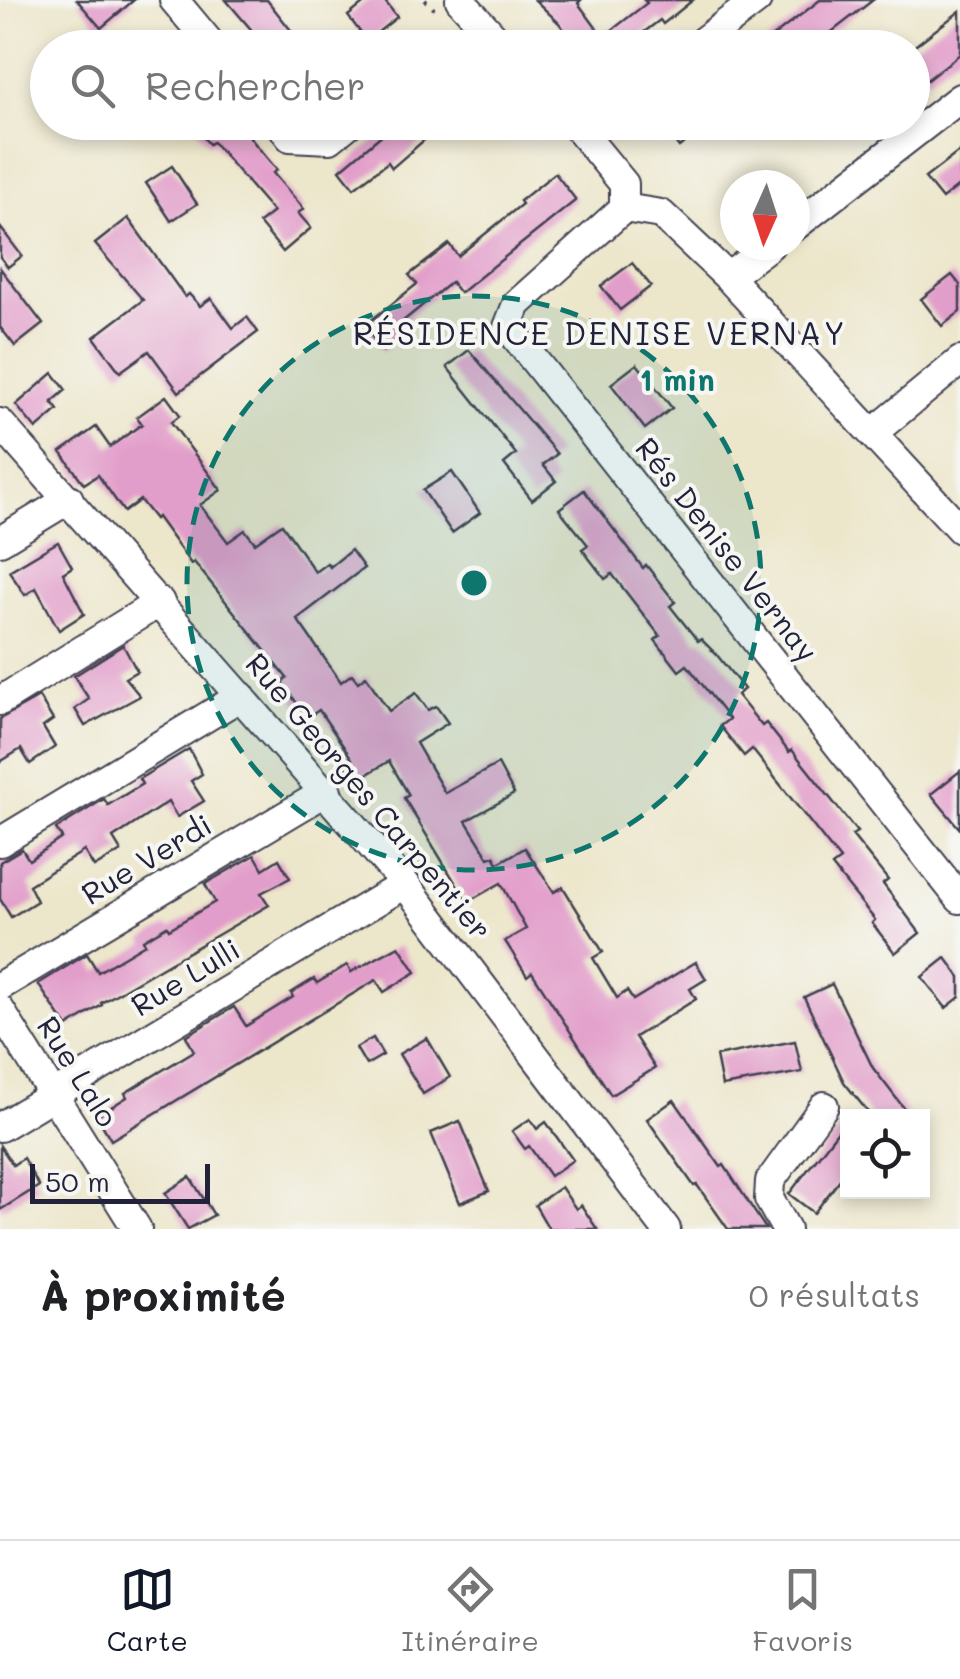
<!DOCTYPE html>
<html lang="fr">
<meta charset="utf-8">
<style>
body{margin:0;font-family:Mali,sans-serif;background:#f6f6f6;color:#202124}
.controls{position:absolute;right:30px;bottom:30px;display:grid;overflow:hidden;border-radius:0px;box-shadow:0 5px 15px #0003}
.controls button{width:90px;height:90px;display:grid;place-items:center;padding:0;border:0;border-bottom:2px solid #e0e0e0;background:#fff;color:#202124;font:50px sans-serif}
.compass{position:absolute;left:720px;top:170px;width:90px;height:90px;border-radius:50%;background:#fff;box-shadow:0 5px 15px #0003;rotate:183deg}
.scale{position:absolute;left:30px;bottom:25px;width:180px;box-sizing:border-box;padding-left:10px;border:5px solid #22223b;border-top:0;font-size:28px;line-height:35px;white-space:nowrap;color:#22223b;-webkit-text-stroke:8px #f6f6f2;paint-order:stroke}
.list{margin:0;padding:0;list-style:none}
h2{display:flex;justify-content:space-between;align-items:center;height:130px;margin:0;padding:0 40px;font-size:42px}
h2 small{font-size:32px;font-weight:400;color:#757577}
.icon{flex:none;width:55px;height:55px;fill:none;stroke:currentColor;stroke-width:2;stroke-linecap:round;stroke-linejoin:round}
.map{position:relative;flex:none;width:960px;height:1229px;overflow:hidden}
.search{position:absolute;background:#fff;box-shadow:0 5px 15px #0003;left:30px;right:30px;top:30px;height:110px;display:flex;align-items:center;gap:25px;box-sizing:border-box;padding:0 35px;border-radius:55px;color:#757577;font-size:38px}
.sheet{height:310px;background:#fff}
nav{display:flex;justify-content:space-around;align-items:center;box-sizing:border-box;height:140px;border-top:2px solid #e0e0e0;background:#fff;font-size:28px;color:#757577}
nav a{display:grid;justify-items:center;gap:5px}
nav .on{color:#111827}
.map>svg:first-child{display:block}
.building{fill:#e29eca}
.lines{fill:none;stroke-linecap:round;stroke-linejoin:round}
.minor-casing{stroke:#403f50;stroke-width:32}
.path{stroke:#403f50;stroke-width:4;stroke-dasharray:2.5 8;stroke-linecap:butt}
.minor{stroke:#fff;stroke-width:28}
.ring{fill:none;stroke:#0f766e;stroke-width:5;stroke-dasharray:18 12}
.labels{text-anchor:middle;stroke-width:8;stroke-linejoin:round;paint-order:stroke}
.street-label{font-size:30px;fill:#22223b;stroke:#f6f6f2}
.neighbourhood-label{font-size:32px;letter-spacing:2.5px;fill:#22223b;stroke:#f6f6f2}
.centre{fill:#0f766e;stroke:#f6f6f2;stroke-width:5}
.ring-label{font-size:30px;text-anchor:middle;font-weight:bold;fill:#0f766e;stroke:#f6f6f2;stroke-width:8;stroke-linejoin:round;paint-order:stroke}
</style>
<div class="map">
<svg width="960" height="1229" viewBox="0 0 960 1229">
<rect width="100%" height="100%" fill="#f6f6f2"/>
<filter id="ink" filterUnits="userSpaceOnUse"><feTurbulence type="fractalNoise" baseFrequency=".01" numOctaves="2"/><feDisplacementMap in="SourceGraphic" scale="20" xChannelSelector="R" yChannelSelector="G"/><feConvolveMatrix kernelMatrix="1 2 1 2 8 2 1 2 1" color-interpolation-filters="sRGB"/></filter>
<filter id="wash" filterUnits="userSpaceOnUse"><feTurbulence type="fractalNoise" baseFrequency=".0048" numOctaves="4" result="noise"/><feDisplacementMap in="SourceGraphic" scale="40" xChannelSelector="R" yChannelSelector="G"/><feGaussianBlur stdDeviation="2.25" result="paint"/><feColorMatrix in="noise" values="0 0 0 0 0 0 0 0 0 0 0 0 0 0 0 0 0 1.4 0 .05"/><feComposite in="paint" operator="in"/></filter>
<g filter="url(#wash)">
<rect width="100%" height="100%" fill="#ece6ca"/>
<g id="blocks">
<!-- building -->
<g class="building">
<polygon points="77,0 134,0 101,28"/>
<polygon points="226,0 267,0 305,48 267,48"/>
<polygon points="368,0 384,0 397,17 367,41 348,16"/>
<polygon points="535,0 581,0 578,3 603,37 647,3 644,0 693,0 663,24 660,20 623,48 578,48 559,23"/>
<polygon points="820,0 873,0 811,48 758,48"/>
<polygon points="960,11 960,54 927,80 912,62 912,48"/>
<polygon points="191,122 237,122 277,170 273,173 304,209 298,213 311,228 283,252 259,223 273,212 213,142 209,144"/>
<polygon points="397,122 445,122 392,168 388,162 354,188 340,170"/>
<polygon points="660,122 711,122 679,147"/>
<polygon points="960,151 960,185 942,199 925,178"/>
<polygon points="172,166 197,204 171,221 146,183"/>
<polygon points="555,173 576,200 460,293 451,282 402,322 409,330 383,351 364,326 417,284 409,275 449,244 458,256 522,204 520,201"/>
<polygon points="128,218 185,297 189,294 200,306 211,298 233,328 247,317 258,332 179,392 149,351 120,372 94,337 143,300 95,244"/>
<polygon points="0,227 22,256 8,267 0,257"/>
<polygon points="632,263 651,286 620,310 601,286"/>
<polygon points="0,268 43,324 15,346 0,327"/>
<polygon points="952,275 960,285 960,312 942,326 921,299"/>
<polygon points="469,350 557,454 543,465 556,481 532,500 504,464 516,454 447,367"/>
<polygon points="637,364 672,408 645,429 611,384"/>
<polygon points="53,373 66,390 52,402 58,410 36,429 16,405"/>
<polygon points="166,396 180,415 171,422 221,490 200,505 228,542 245,530 255,543 282,524 315,572 327,563 330,567 351,550 364,568 297,619 341,682 352,674 358,682 366,676 389,711 416,693 428,710 436,706 448,723 416,743 445,793 498,764 514,794 466,821 489,858 494,856 498,863 525,848 554,892 563,887 603,952 593,958 617,998 627,991 633,1000 696,962 706,979 690,989 696,999 635,1037 655,1068 611,1095 532,972 527,976 505,941 526,929 501,883 467,902 404,798 409,795 389,761 356,781 344,764 352,759 319,710 307,718 282,682 287,678 194,562 191,564 157,517 155,519 140,500 124,512 98,475 84,484 61,452 96,427 110,447 142,424 137,417"/>
<polygon points="452,472 480,513 452,533 423,490"/>
<polygon points="584,490 643,568 646,565 675,602 670,606 698,641 701,639 717,655 744,689 737,695 762,726 766,723 789,752 792,750 857,832 852,835 888,880 883,884 920,933 895,953 872,923 875,920 832,866 840,860 752,749 744,756 720,726 729,719 687,665 679,671 655,640 660,636 612,574 605,579 582,549 588,545 559,509"/>
<polygon points="58,542 72,567 63,573 84,614 59,630 36,588 25,595 9,571"/>
<polygon points="123,645 137,671 125,678 140,696 85,726 75,709 89,699 74,676"/>
<polygon points="39,697 53,720 43,727 55,747 30,764 21,749 0,762 0,719"/>
<polygon points="189,749 202,774 191,781 204,801 177,817 168,802 113,838 121,851 94,867 84,851 29,885 37,901 11,917 0,899 0,862 22,849 29,860 62,838 56,829 104,799 108,805 142,784 139,779"/>
<polygon points="960,771 960,829 931,794"/>
<polygon points="255,855 263,869 279,859 290,878 261,893 269,905 101,1003 102,1005 67,1027 38,984 87,954 98,972 145,944 143,940 167,926 169,929 215,902 205,884"/>
<polygon points="399,946 416,972 384,992 376,980 111,1140 97,1116 127,1097 125,1093 194,1051 186,1036 234,1007 246,1026 293,997 291,993 314,979 317,983 347,965 351,972"/>
<polygon points="946,958 960,977 960,997 946,1008 922,977"/>
<polygon points="832,984 873,1068 910,1116 871,1116 844,1082 804,997"/>
<polygon points="373,1038 383,1055 366,1065 356,1048"/>
<polygon points="427,1038 450,1077 423,1094 399,1054"/>
<polygon points="795,1041 802,1072 722,1086 716,1056"/>
<polygon points="674,1100 721,1167 724,1165 766,1229 728,1229 697,1185 694,1186 647,1119"/>
<polygon points="848,1118 848,1169 814,1213 789,1194"/>
<polygon points="530,1119 537,1129 546,1122 573,1160 550,1176 529,1146 525,1149 512,1131"/>
<polygon points="460,1121 489,1191 460,1203 431,1133"/>
<polygon points="0,1146 13,1165 23,1158 39,1186 0,1210"/>
<polygon points="190,1177 214,1215 188,1229 165,1193"/>
<polygon points="561,1187 576,1209 581,1205 597,1229 549,1229 535,1205"/>
</g>
</g>
</g>
<g filter="url(#ink)">
<use href="#blocks" fill-opacity="0" stroke="#403f50" stroke-width="2.5"/>
<g class="lines">
<!-- minor casing -->
<g class="minor-casing">
<g id="minor">
<polyline points="174,0 214,48"/>
<polyline points="460,0 504,48"/>
<polyline points="694,48 757,0"/>
<polyline points="278,122 290,137 330,139 351,122"/>
<polyline points="573,122 624,184 624,208"/>
<polyline points="624,208 517,304 508,327 960,899"/>
<polyline points="624,208 661,214 728,277 960,529"/>
<polyline points="795,226 960,98"/>
<polyline points="728,277 770,245"/>
<polyline points="0,423 405,884 666,1229"/>
<polyline points="874,432 960,361"/>
<polyline points="0,541 69,499"/>
<polyline points="0,701 160,602"/>
<polyline points="0,842 241,696"/>
<polyline points="0,986 327,791"/>
<polyline points="0,1010 137,1229"/>
<polyline points="0,1127 405,884"/>
<polyline points="786,1229 769,1199 770,1181 824,1106"/>
</g>
</g>
<!-- path -->
<g class="path">
<polyline points="425,0 436,11"/>
<polyline points="446,48 456,35"/>
</g>
<!-- minor -->
<use href="#minor" class="minor"/>
</g>
</g>
<!-- distance rings -->
<circle cx="474" cy="583" r="287" fill="#0f766e" fill-opacity=".12"/>
<circle class="ring" cx="474" cy="583" r="287"/>
<g class="labels">
<!-- street labels -->
<g class="street-label">
<text transform="translate(726 550) rotate(52)" y="10">Rés Denise Vernay</text>
<text transform="translate(368 797) rotate(50)" y="10">Rue Georges Carpentier</text>
<text transform="translate(147 860) rotate(-31)" y="10">Rue Verdi</text>
<text transform="translate(186 978) rotate(-31)" y="10">Rue Lulli</text>
<text transform="translate(77 1072) rotate(58)" y="10">Rue Lalo</text>
</g>
<!-- neighbourhood labels -->
<g class="neighbourhood-label">
<text x="600" y="345">RÉSIDENCE DENISE VERNAY</text>
</g>
</g>
<circle cx="474" cy="583" r="15" class="centre"/>
<g class="ring-label">
<text x="677" y="391">1 min</text>
</g>
</svg>
<div class="controls">
<button><svg class="icon" aria-label="locate" viewBox="0 0 24 24"><circle cx="12" cy="12" r="6"/><path d="M12 2v4M12 18v4M2 12h4M18 12h4"/></svg></button>
</div>
<svg class="compass" viewBox="-18 -18 36 36"><path d="M0-13l5 13h-10z" fill="#e53935"/><path d="M0 13l5-13h-10z" fill="#757577"/></svg>
<div class="scale">50 m</div>
<div class="search"><svg class="icon" aria-label="search" viewBox="0 0 24 24"><circle cx="10" cy="10" r="6"/><path d="M15 15l6 6"/></svg>Rechercher</div>
</div>
<section class="sheet">
<h2>À proximité<small>0 résultats</small></h2>
<ul class="list">
</ul>
</section>
<nav>
<a class="on"><svg class="icon" aria-label="map" viewBox="0 0 24 24"><path d="M3 6l6-2 6 2 6-2v14l-6 2-6-2-6 2zM9 4v14M15 6v14"/></svg>Carte</a>
<a><svg class="icon" aria-label="directions" viewBox="0 0 24 24"><path d="M12 3l9 9-9 9-9-9zM9 14v-3h6M13 9l2 2-2 2"/></svg>Itinéraire</a>
<a><svg class="icon" aria-label="saved" viewBox="0 0 24 24"><path d="M7 4h10v16l-5-4-5 4z"/></svg>Favoris</a>
</nav>
